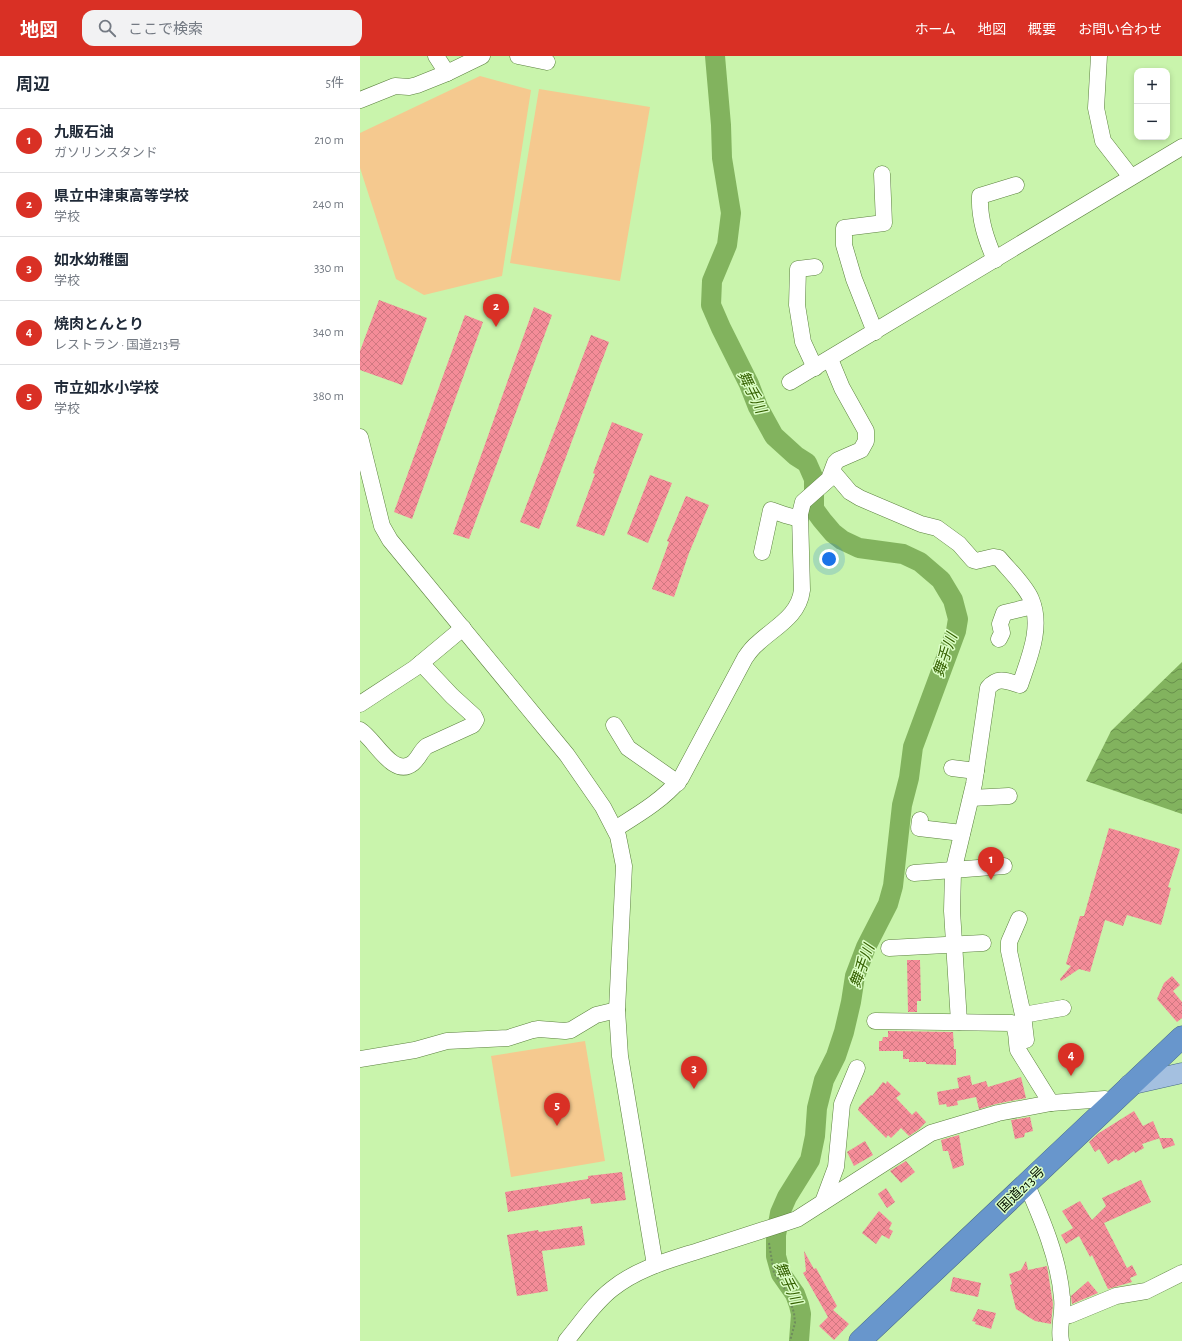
<!DOCTYPE html>
<html lang="ja">
<meta charset="utf-8">
<style>
body{margin:0;font-family:"Alegreya Sans","Noto Sans JP",sans-serif;background:#f2f2f3;color:#1f2937}
.controls{position:absolute;right:12px;top:12px;display:grid;overflow:hidden;border-radius:8px;box-shadow:0 2px 6px #0003}
.controls button{width:36px;height:36px;display:grid;place-items:center;padding:0;border:0;border-bottom:1px solid #e0e1e3;background:#fff;color:#1f2937;font:20px sans-serif}
.you{position:absolute;left:469px;top:503px;width:14px;height:14px;margin:-10px;border:3px solid #fff;border-radius:50%;background:#1a73e8;box-shadow:0 0 0 6px #1a73e833}
.badge{display:grid;place-items:center;width:26px;height:26px;border-radius:50%;background:#d93025;color:#fff;font-size:13px;font-weight:700}
.pin{position:absolute;translate:-50% -33px;filter:drop-shadow(0 1px 2px #0008)}
.pin::after{content:'';position:absolute;top:21px;width:14px;height:12px;background:inherit;clip-path:polygon(0 0,100% 0,50% 100%)}
.list{margin:0;padding:0;list-style:none}
h2{display:flex;justify-content:space-between;align-items:center;height:52px;margin:0;padding:0 16px;font-size:17px}
h2 small{font-size:13px;font-weight:400;color:#747a83}
.list li{display:grid;grid-template-columns:26px 1fr auto;gap:12px;align-items:center;box-sizing:border-box;height:64px;padding:0 16px;border-top:1px solid #e0e1e3}
.list b{display:block;font-size:15px;white-space:nowrap}
.list p{margin:0;font-size:13px;white-space:nowrap;color:#747a83}
.list em{font-size:13px;font-style:normal;color:#747a83}
.icon{flex:none;width:22px;height:22px;fill:none;stroke:currentColor;stroke-width:2;stroke-linecap:round;stroke-linejoin:round}
.map{position:relative;flex:none;width:822px;height:1285px;overflow:hidden}
header{display:flex;align-items:center;gap:24px;box-sizing:border-box;height:56px;padding:0 20px;background:#d93025;color:#fff}
header strong{font-size:19px}
nav{display:flex;gap:22px;margin-inline-start:auto;font-size:14px}
.search{width:280px;height:36px;background:#f2f2f3;display:flex;align-items:center;gap:10px;box-sizing:border-box;padding:0 14px;border-radius:12px;color:#747a83;font-size:15px}
main{display:flex}
aside{flex:1;background:#fff}
.map>svg:first-child{display:block}
.green{fill:#f5c98f}
.water{fill:url(#water-waves)}
.lines{fill:none;stroke-linecap:round;stroke-linejoin:round}
.river{stroke:#82b35e;stroke-width:20}
.building{fill:url(#building-cross-hatch)}
.minor-casing{stroke:#5b813e;stroke-width:17}
.major-casing{stroke:#456885;stroke-width:21}
.highway-casing{stroke:#456885;stroke-width:23}
.path{stroke:#6f8d5d;stroke-width:2;stroke-dasharray:2 2;stroke-linecap:butt}
.minor{stroke:#fff;stroke-width:16}
.major{stroke:#a4c0e0;stroke-width:20}
.highway{stroke:#6896cc;stroke-width:22}
.labels{text-anchor:middle;stroke-width:3;stroke-linejoin:round;paint-order:stroke}
.street-label{font-size:14px;fill:#051200;stroke:#dbfec5}
.water-label{font-size:15px;font-style:italic;fill:#346000;stroke:#dbfec5}
</style>
<header>
<strong>地図</strong>
<div class="search"><svg class="icon" aria-label="search" viewBox="0 0 24 24"><circle cx="10" cy="10" r="6"/><path d="M15 15l6 6"/></svg>ここで検索</div>
<nav><a>ホーム</a><a>地図</a><a>概要</a><a>お問い合わせ</a></nav>
</header>
<main>
<aside>
<h2>周辺<small>5件</small></h2>
<ul class="list">
<li><span class="badge">1</span><div><b>九販石油</b><p>ガソリンスタンド</p></div><em>210 m</em></li>
<li><span class="badge">2</span><div><b>県立中津東高等学校</b><p>学校</p></div><em>240 m</em></li>
<li><span class="badge">3</span><div><b>如水幼稚園</b><p>学校</p></div><em>330 m</em></li>
<li><span class="badge">4</span><div><b>焼肉とんとり</b><p>レストラン · 国道213号</p></div><em>340 m</em></li>
<li><span class="badge">5</span><div><b>市立如水小学校</b><p>学校</p></div><em>380 m</em></li>
</ul>
</aside>
<div class="map">
<svg width="822" height="1285" viewBox="0 0 822 1285">
<defs>
<pattern id="water-waves" width="16" height="10" patternUnits="userSpaceOnUse"><rect width="16" height="10" fill="#82b35e"/><path d="M0 5q4-4 8 0t8 0" fill="none" stroke="#68904b"/></pattern>
<pattern id="building-cross-hatch" width="8" height="8" patternUnits="userSpaceOnUse"><rect width="8" height="8" fill="#f48c98"/><path d="M0 0l8 8M0 8l8-8" fill="none" stroke="#d07881"/></pattern>
</defs>
<rect width="100%" height="100%" fill="#c9f4ac"/>
<!-- green -->
<g class="green">
<polygon points="120,20 171,34 142,220 64,239 36,223 0,112 0,77"/>
<polygon points="179,33 290,51 260,225 150,207"/>
<polygon points="225,985 245,1105 151,1121 131,1000"/>
</g>
<!-- water -->
<polygon class="water" points="822,606 822,758 726,725 751,675"/>
<g class="lines">
<!-- river -->
<polyline class="river" points="355,0 361,69 362,102 371,157 367,189 352,225 351,249 361,272 389,328 398,351 414,380 436,400 447,407 454,423 454,453 462,464 473,477 482,484 499,492 543,498 560,506 581,524 593,544 598,563 596,575 553,691 549,722 542,749 533,830 528,848 506,891 495,920 491,946 484,976 476,1000 464,1024 457,1052 455,1080 450,1104 427,1141 420,1157 416,1179 416,1200 421,1218 435,1238 439,1249 441,1258 439,1285"/>
</g>
<!-- building -->
<g class="building">
<polygon points="19,244 67,262 42,329 0,314 0,295"/>
<polygon points="174,251 192,259 109,483 93,478"/>
<polygon points="105,259 123,266 52,463 34,456"/>
<polygon points="231,279 249,286 179,473 160,466"/>
<polygon points="252,366 283,378 244,480 216,470 235,418 233,417"/>
<polygon points="290,419 312,427 288,487 267,478"/>
<polygon points="326,440 349,449 329,497 314,541 292,533 309,486 307,485"/>
<polygon points="749,772 820,793 808,831 811,832 801,869 767,859 763,870 745,864 730,916 719,913 701,925 700,923 711,910 706,908 720,860 724,860"/>
<polygon points="547,904 560,904 561,945 557,945 557,956 548,956"/>
<polygon points="812,920 820,929 813,935 822,946 822,962 817,966 797,943 804,927"/>
<polygon points="528,975 593,976 594,993 596,993 596,1009 566,1008 566,1006 549,1006 549,1003 543,1003 543,995 519,995 519,985 522,985 523,981 528,981"/>
<polygon points="610,1019 612,1029 626,1025 628,1031 661,1021 666,1042 636,1048 619,1053 616,1041 597,1045 598,1049 587,1051 586,1048 579,1049 577,1036 599,1032 597,1022"/>
<polygon points="527,1025 541,1038 536,1042 552,1059 556,1055 566,1066 558,1074 549,1080 541,1072 531,1082 528,1079 526,1082 498,1054 499,1051 511,1039 512,1040 523,1026 526,1028"/>
<polygon points="774,1055 783,1070 793,1065 800,1082 782,1088 784,1092 775,1097 774,1095 758,1105 756,1103 748,1108 739,1093 735,1096 729,1086 739,1077"/>
<polygon points="670,1061 673,1075 665,1077 664,1081 655,1083 651,1064"/>
<polygon points="599,1079 604,1109 593,1113 588,1095 583,1095 581,1084"/>
<polygon points="799,1082 812,1082 815,1089 803,1093"/>
<polygon points="505,1085 513,1099 494,1110 487,1096"/>
<polygon points="546,1105 555,1116 541,1127 530,1115"/>
<polygon points="262,1116 266,1144 231,1148 230,1142 148,1156 145,1136 228,1123 228,1120"/>
<polygon points="781,1124 791,1146 744,1167 767,1212 772,1209 777,1219 770,1222 772,1226 748,1233 732,1199 730,1201 719,1180 706,1188 701,1179 713,1172 702,1155 720,1145 732,1164 746,1150 742,1142"/>
<polygon points="526,1132 535,1146 527,1152 518,1138"/>
<polygon points="519,1155 532,1167 529,1173 533,1175 529,1183 522,1179 516,1188 502,1177"/>
<polygon points="222,1170 225,1189 182,1195 188,1235 157,1240 147,1179 178,1174 179,1176"/>
<polygon points="444,1195 454,1213 456,1212 477,1250 473,1254 489,1268 474,1284 459,1270 468,1261 443,1217 446,1215"/>
<polygon points="666,1205 668,1214 687,1210 693,1248 691,1268 675,1265 656,1253 650,1229 652,1228 649,1218 661,1214"/>
<polygon points="593,1221 621,1227 618,1241 590,1235"/>
<polygon points="728,1225 738,1237 712,1248 711,1240"/>
<polygon points="618,1253 636,1257 631,1273 615,1268 616,1266 612,1265"/>
</g>
<g class="lines">
<!-- minor casing -->
<g class="minor-casing">
<g id="minor">
<polyline points="76,0 87,17"/>
<polyline points="158,0 187,6"/>
<polyline points="739,0 736,52 743,85 771,121"/>
<polyline points="0,44 35,30 49,31 57,29 87,17 122,0"/>
<path d="M635,204C626,183 619,163 620,140L656,129"/>
<polyline points="455,211 438,213 437,249 443,286 455,312"/>
<polyline points="515,276 494,223 484,189 484,172 524,167 522,118"/>
<polyline points="430,326 822,91"/>
<polyline points="0,381 22,470 30,484 207,699 243,751 258,780 264,810 257,954 260,1000 295,1209"/>
<path d="M473,416L490,436L500,442L561,468L577,472L599,488L613,504L616,505L633,501L639,502C649,514 665,529 671,543C683,571 669,602 660,629C647,625 638,620 628,632L614,728L593,816L592,855L599,966"/>
<polyline points="402,496 411,454 425,459 440,463"/>
<polyline points="639,583 642,577 640,568 644,557 673,550"/>
<polyline points="0,648 55,612 103,572"/>
<polyline points="254,669 268,692 318,727"/>
<path d="M0,674C15,683 33,723 53,707C59,702 61,694 67,690L113,669L116,664L114,660L92,640L61,607"/>
<polyline points="592,712 616,715"/>
<polyline points="611,742 649,740"/>
<polyline points="560,764 559,772 602,777"/>
<path d="M255,773C279,758 303,744 321,722L385,602C389,596 393,591 398,587C415,571 439,560 442,534L440,458L443,446L469,423L475,407L478,404L501,394L506,385V375L482,332L470,303"/>
<polyline points="554,817 644,810"/>
<polyline points="659,863 649,886 649,895 663,959 666,984"/>
<polyline points="529,892 623,887"/>
<polyline points="663,959 703,952"/>
<path d="M515,965L652,967C658,974 656,986 658,994L691,1047"/>
<polyline points="0,1003 55,994 87,985 148,982 173,974 179,973 205,975 211,974 236,959 257,954"/>
<path d="M666,1127C682,1163 699,1203 702,1242C704,1256 698,1271 701,1285"/>
<polyline points="463,1146 476,1111 482,1048 497,1012"/>
<polyline points="702,1260 710,1259 756,1240 786,1235 822,1217"/>
<path d="M206,1285C221,1267 234,1247 252,1233C278,1212 310,1204 341,1194C369,1185 397,1176 425,1167L437,1163L571,1077L638,1057L691,1047L745,1043L752,1046"/>
</g>
</g>
<!-- major casing -->
<g class="major-casing">
<polyline id="major" points="769,1029 822,1017"/>
</g>
<!-- highway casing -->
<g class="highway-casing">
<polyline id="highway" points="500,1285 822,981"/>
</g>
<!-- path -->
<polyline class="path" points="409,1187 414,1217 428,1238 434,1257 435,1267 430,1285"/>
<!-- minor -->
<use href="#minor" class="minor"/>
<!-- major -->
<use href="#major" class="major"/>
<!-- highway -->
<use href="#highway" class="highway"/>
</g>
<g class="labels">
<!-- street labels -->
<g class="street-label">
<text transform="translate(661 1133) rotate(-44)" y="5">国道213号</text>
</g>
<!-- water labels -->
<g class="water-label">
<text transform="translate(392 336) rotate(64)" y="5">舞手川</text>
<text transform="translate(585 599) rotate(-71)" y="5">舞手川</text>
<text transform="translate(502 910) rotate(-70)" y="5">舞手川</text>
<text transform="translate(428 1227) rotate(66)" y="5">舞手川</text>
</g>
</g>
</svg>
<div class="controls">
<button>+</button>
<button>−</button>
</div>
<div class="you"></div>
<div class="pin badge" style="left:631px;top:824px">1</div>
<div class="pin badge" style="left:136px;top:271px">2</div>
<div class="pin badge" style="left:334px;top:1033px">3</div>
<div class="pin badge" style="left:711px;top:1020px">4</div>
<div class="pin badge" style="left:197px;top:1070px">5</div>
</div>
</main>
